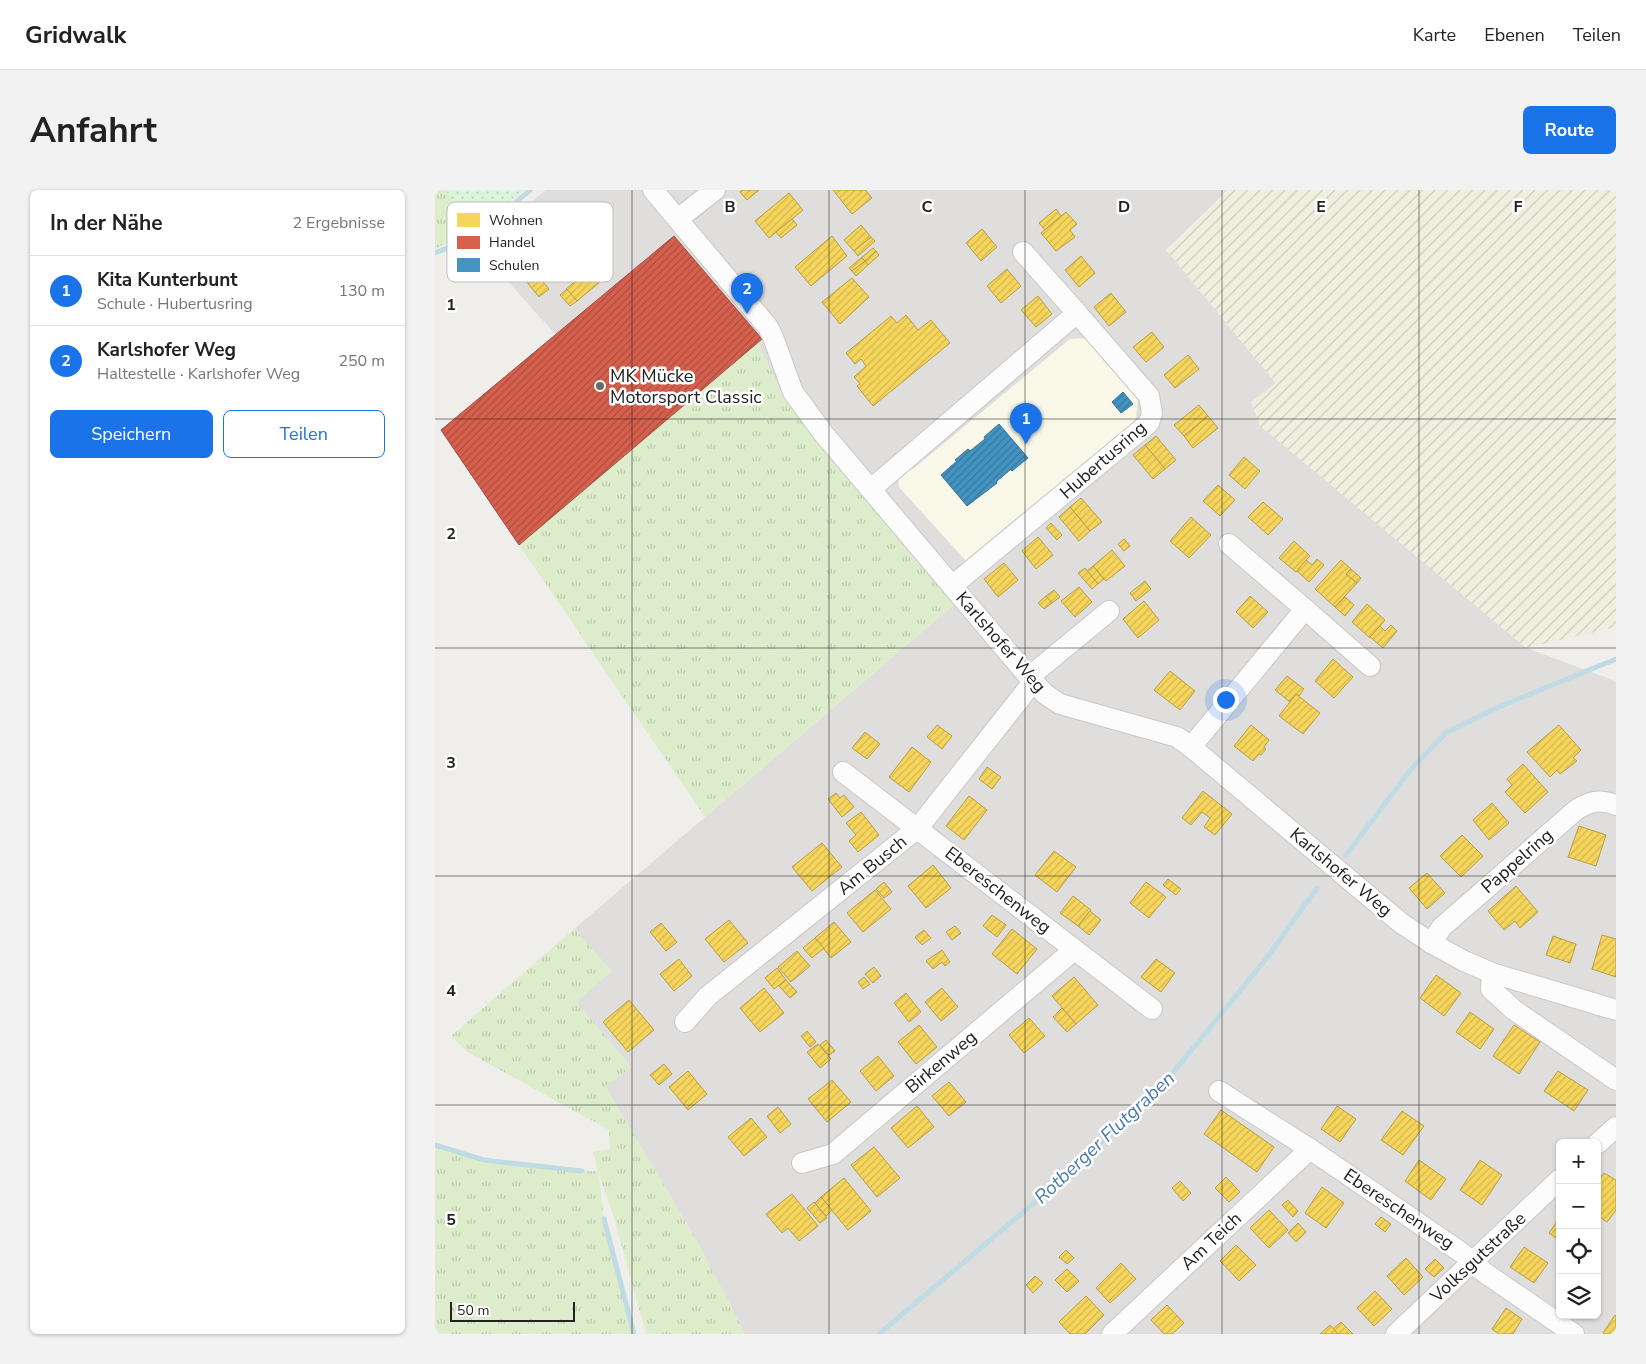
<!DOCTYPE html>
<html lang="de">
<meta charset="utf-8">
<style>
body{margin:0;font-family:"Nunito Sans",sans-serif;background:#f2f2f2;color:#222}
.controls{position:absolute;right:15px;bottom:15px;display:grid;overflow:hidden;border-radius:8px;box-shadow:0 1px 4px #0004}
.controls button{width:45px;height:45px;display:grid;place-items:center;padding:0;border:0;border-bottom:1px solid #e0e0e0;background:#fff;color:#222;font:25px sans-serif}
.scale{position:absolute;left:15px;bottom:12px;width:125px;box-sizing:border-box;padding-left:5px;border:2px solid #222;border-top:0;font-size:14px;line-height:18px;white-space:nowrap;color:#222;-webkit-text-stroke:4px #fff;paint-order:stroke}
.you{position:absolute;left:790px;top:509px;width:18px;height:18px;margin:-12px;border:4px solid #fff;border-radius:50%;background:#1a73e8;box-shadow:0 0 0 8px #1a73e833}
.badge{display:grid;place-items:center;width:32px;height:32px;border-radius:50%;background:#1a73e8;color:#fff;font-size:16px;font-weight:700}
.pin{position:absolute;translate:-50% -41px;filter:drop-shadow(0 1px 2px #0008)}
.pin::after{content:'';position:absolute;top:26px;width:18px;height:15px;background:inherit;clip-path:polygon(0 0,100% 0,50% 100%)}
.list{margin:0;padding:0;list-style:none}
h2{display:flex;justify-content:space-between;align-items:center;height:65px;margin:0;padding:0 20px;font-size:21px}
h2 small{font-size:16px;font-weight:400;color:#767676}
.list li{display:grid;grid-template-columns:32px 1fr auto;gap:15px;align-items:center;box-sizing:border-box;height:70px;padding:0 20px;border-top:1px solid #e0e0e0}
.list b{display:block;font-size:19px;white-space:nowrap}
.list p{margin:0;font-size:16px;white-space:nowrap;color:#767676}
.list em{font-size:16px;font-style:normal;color:#767676}
.actions{display:flex;gap:10px;padding:15px 20px}
.actions a{flex:1;padding:11px 0;border:1px solid #1a73e8;border-radius:8px;text-align:center;font-size:18px;color:#1a73e8}
.actions .main{background:#1a73e8;color:#fff}
.icon{flex:none;width:28px;height:28px;fill:none;stroke:currentColor;stroke-width:2;stroke-linecap:round;stroke-linejoin:round}
.map{position:relative;flex:none;width:1181px;height:1144px;overflow:hidden;border-radius:8px}
header{display:flex;align-items:center;gap:30px;box-sizing:border-box;height:70px;padding:0 25px;background:#fff;border-bottom:1px solid #e0e0e0}
header strong{font-size:24px}
nav{display:flex;gap:28px;margin-inline-start:auto;font-size:18px}
.intro{display:flex;align-items:center;justify-content:space-between;box-sizing:border-box;height:120px;padding:0 30px}
h1{margin:0;font-size:35px}
.button{padding:12px 22px;border-radius:8px;background:#1a73e8;color:#fff;font-size:18px;font-weight:700}
main{display:flex;gap:30px;padding:0 30px}
aside{flex:1;background:#fff;border-radius:8px;box-shadow:0 1px 4px #0004}
.map>svg:first-child{display:block}
.residential{fill:#dfdedc;fill-rule:evenodd}
.education{fill:#f8f7e8}
.farmland{fill:url(#farmland-furrows)}
.grass{fill:url(#grass-tufts)}
.park{fill:url(#park-dots)}
.homes{fill:url(#homes-hatch);stroke:#b69f4b}
.shops{fill:url(#shops-hatch);stroke:#a04d40}
.schools{fill:url(#schools-hatch);stroke:#397193}
.lines{fill:none;stroke-linecap:round;stroke-linejoin:round}
.stream{stroke:#bfdbe3;stroke-width:5}
.minor-casing{stroke:#c9c8c7;stroke-width:22}
.minor{stroke:#fdfcfc;stroke-width:20}
.grid{fill:none;stroke:#222;stroke-width:1;stroke-opacity:0.55}
.poi-dot{fill:#6a6968;stroke:#fff;stroke-width:2}
.labels{text-anchor:middle;stroke-width:5;stroke-linejoin:round;paint-order:stroke}
.poi-label{font-size:18px;fill:#222;stroke:#fff;text-anchor:start}
.street-label{font-size:18px;fill:#222;stroke:#fff}
.water-label{font-size:19px;font-style:italic;fill:#4a7aab;stroke:#fff}
.key{fill:#fff;stroke:#bdbdbd;stroke-width:1}
.key-label{font-size:14px;fill:#222}
.grid-label{font-size:16px;text-anchor:middle;font-weight:bold;fill:#222;stroke:#fff;stroke-width:5;stroke-linejoin:round;paint-order:stroke}
</style>
<header>
<strong>Gridwalk</strong>
<nav><a>Karte</a><a>Ebenen</a><a>Teilen</a></nav>
</header>
<div class="intro"><h1>Anfahrt</h1><a class="button">Route</a></div>
<main>
<aside>
<h2>In der Nähe<small>2 Ergebnisse</small></h2>
<ul class="list">
<li><span class="badge">1</span><div><b>Kita Kunterbunt</b><p>Schule · Hubertusring</p></div><em>130 m</em></li>
<li><span class="badge">2</span><div><b>Karlshofer Weg</b><p>Haltestelle · Karlshofer Weg</p></div><em>250 m</em></li>
</ul>
<div class="actions"><a class="main">Speichern</a><a>Teilen</a></div>
</aside>
<div class="map">
<svg width="1181" height="1144" viewBox="0 0 1181 1144">
<defs>
<pattern id="farmland-furrows" width="10" height="10" patternUnits="userSpaceOnUse" patternTransform="scale(1.25)"><rect width="10" height="10" fill="#efefdf"/><path d="M-1 1l2-2M0 10L10 0M9 11l2-2" fill="none" stroke="#cdcdbf"/></pattern>
<pattern id="grass-tufts" width="24" height="20" patternUnits="userSpaceOnUse" patternTransform="scale(1.25)"><rect width="24" height="20" fill="#ddeccb"/><path d="M3 7l-1-3M5 7V3M7 7l1-3M15 17l-1-3M17 17v-4M19 17l1-3" fill="none" stroke="#bdcaae"/></pattern>
<pattern id="park-dots" width="8" height="8" patternUnits="userSpaceOnUse" patternTransform="scale(1.25)"><rect width="8" height="8" fill="#daf5da"/><path d="M2 2h.1M6 6h.1" fill="none" stroke="#bbd2bb" stroke-width="1.8" stroke-linecap="round"/></pattern>
<pattern id="homes-hatch" width="6" height="6" patternUnits="userSpaceOnUse" patternTransform="scale(1.25)"><rect width="6" height="6" fill="#f6d55c"/><path d="M-1 1l2-2M0 6l6-6M5 7l2-2" fill="none" stroke="#d3b750"/></pattern>
<pattern id="shops-hatch" width="6" height="6" patternUnits="userSpaceOnUse" patternTransform="scale(1.25)"><rect width="6" height="6" fill="#d6604d"/><path d="M-1 1l2-2M0 6l6-6M5 7l2-2" fill="none" stroke="#ad4f40"/></pattern>
<pattern id="schools-hatch" width="6" height="6" patternUnits="userSpaceOnUse" patternTransform="scale(1.25)"><rect width="6" height="6" fill="#4393c3"/><path d="M-1 1l2-2M0 6l6-6M5 7l2-2" fill="none" stroke="#38789e"/></pattern>
</defs>
<rect width="100%" height="100%" fill="#f0eeeb"/>
<!-- residential -->
<path class="residential" d="M111,0H793L731,60L841,193L1091,458L1181,491V1144H310L263,1053L170,896L196,877L141,812L176,781L139,739L521,413L358,203L349,209L323,152L327,148L240,46L121,145L42,57ZM1125,953H1162V1125H1125Z"/>
<!-- education -->
<polygon class="education" points="652,148 703,209 701,230 531,371 464,297 463,287 476,277 478,279 635,149"/>
<!-- farmland -->
<polygon class="farmland" points="793,0 1181,0 1181,437 1091,458 825,236 816,212 841,193 731,60"/>
<!-- grass -->
<g class="grass">
<polygon points="0,0 10,0 39,40 0,59"/>
<polygon points="323,152 349,209 521,413 270,627 84,355"/>
<polygon points="139,739 177,781 141,812 197,877 170,896 263,1053 310,1144 211,1144 179,1028 164,984 169,1029 199,1144 0,1144 0,955 49,970 147,981 163,981 158,962 175,959 174,940 34,863 16,846"/>
</g>
<!-- park -->
<polygon class="park" points="10,0 89,0 39,40"/>
<!-- homes -->
<g class="homes">
<polygon points="307,0 324,0 312,10 305,2"/>
<polygon points="398,0 430,0 437,8 417,24"/>
<polygon points="354,3 368,20 334,48 320,31"/>
<polygon points="621,19 626,26 610,40 604,33"/>
<polygon points="631,22 642,34 635,40 640,47 621,61 606,43"/>
<polygon points="357,29 362,35 346,48 341,42"/>
<polygon points="426,35 436,47 419,61 409,50"/>
<polygon points="547,39 562,57 546,71 531,53"/>
<polygon points="397,46 412,66 376,96 360,77"/>
<polygon points="436,47 440,51 423,66 419,61"/>
<polygon points="438,58 441,61 430,71 426,68"/>
<polygon points="441,61 444,65 433,75 430,71"/>
<polygon points="646,66 660,83 644,97 630,80"/>
<polygon points="426,68 430,71 417,81 414,78"/>
<polygon points="430,71 433,75 421,86 417,81"/>
<polygon points="161,74 171,87 142,111 131,99"/>
<polygon points="572,79 586,96 566,113 552,96"/>
<polygon points="100,82 114,99 104,107 90,90"/>
<polygon points="417,88 434,107 405,134 387,112"/>
<polygon points="132,99 142,111 135,116 125,105"/>
<polygon points="676,103 691,122 674,136 659,117"/>
<polygon points="603,106 617,124 601,137 586,120"/>
<polygon points="471,125 483,140 496,130 515,153 438,216 422,196 425,194 419,187 431,176 426,169 420,174 411,163 456,126 462,133"/>
<polygon points="717,142 729,157 711,172 698,157"/>
<polygon points="753,165 764,179 740,198 729,185"/>
<polygon points="764,215 773,226 749,246 739,235"/>
<polygon points="773,226 783,238 758,258 749,246"/>
<polygon points="721,246 741,270 730,279 710,255"/>
<polygon points="710,255 730,279 718,289 698,265"/>
<polygon points="809,267 825,281 810,299 794,285"/>
<polygon points="783,295 800,310 785,326 768,311"/>
<polygon points="646,308 667,332 655,341 635,317"/>
<polygon points="828,312 848,329 833,345 813,327"/>
<polygon points="635,317 655,341 644,351 624,327"/>
<polygon points="756,327 776,345 754,368 735,351"/>
<polygon points="616,333 627,345 622,350 611,338"/>
<polygon points="603,347 618,365 601,379 587,361"/>
<polygon points="689,349 695,356 689,361 683,354"/>
<polygon points="859,351 875,366 861,382 844,368"/>
<polygon points="677,360 690,376 671,391 658,376"/>
<polygon points="882,369 889,375 874,392 862,381 871,370 877,375"/>
<polygon points="906,370 916,379 911,384 922,393 900,417 880,399"/>
<polygon points="569,373 583,390 563,407 549,389"/>
<polygon points="658,376 669,389 663,394 652,381"/>
<polygon points="650,378 663,394 657,399 643,383"/>
<polygon points="916,379 926,388 922,393 911,384"/>
<polygon points="710,391 716,399 701,411 695,403"/>
<polygon points="644,397 657,412 640,427 626,411"/>
<polygon points="619,400 625,407 617,413 611,406"/>
<polygon points="611,406 617,413 609,419 603,413"/>
<polygon points="815,406 833,422 818,438 801,422"/>
<polygon points="910,407 919,415 910,426 900,417"/>
<polygon points="709,411 724,430 703,448 688,429"/>
<polygon points="932,414 950,430 935,448 917,432"/>
<polygon points="956,435 962,441 948,458 935,447 945,436 950,441"/>
<polygon points="898,469 918,487 899,508 880,491"/>
<polygon points="735,481 760,501 745,520 719,500"/>
<polygon points="852,486 869,499 864,506 861,504 855,512 840,500"/>
<polygon points="861,504 885,523 868,544 844,526"/>
<polygon points="502,535 517,546 507,559 492,547"/>
<polygon points="816,535 834,550 829,557 831,559 826,565 824,564 818,571 799,556"/>
<polygon points="1124,535 1146,560 1138,568 1142,571 1125,584 1122,580 1115,587 1092,562"/>
<polygon points="430,542 445,554 432,569 417,558"/>
<polygon points="477,557 496,572 474,602 454,587"/>
<polygon points="1088,574 1113,602 1090,623 1070,602 1077,595 1072,589"/>
<polygon points="552,577 566,587 557,599 544,589"/>
<polygon points="768,601 797,624 780,645 769,637 775,628 767,622 756,635 747,628"/>
<polygon points="401,603 405,608 409,605 419,617 407,627 393,609"/>
<polygon points="534,606 552,620 529,650 511,636"/>
<polygon points="1057,613 1074,633 1054,650 1038,630"/>
<polygon points="426,622 444,645 423,662 414,651 421,645 411,633"/>
<polygon points="1144,636 1171,645 1161,676 1133,667"/>
<polygon points="1027,645 1048,666 1026,687 1005,666"/>
<polygon points="387,653 407,677 377,701 357,677"/>
<polygon points="619,661 641,677 622,702 600,685"/>
<polygon points="498,675 516,698 491,718 473,696"/>
<polygon points="992,683 1010,703 992,719 974,698"/>
<polygon points="733,689 746,699 741,705 728,695"/>
<polygon points="449,692 457,702 449,708 441,699"/>
<polygon points="711,692 731,707 714,728 695,713"/>
<polygon points="1081,696 1103,722 1085,738 1080,731 1069,740 1053,721"/>
<polygon points="440,700 456,719 428,742 412,723"/>
<polygon points="638,706 656,720 643,736 625,723"/>
<polygon points="655,721 666,730 654,745 643,736"/>
<polygon points="557,725 571,735 562,747 548,736"/>
<polygon points="294,730 313,753 289,772 270,749"/>
<polygon points="399,732 416,752 396,768 380,748"/>
<polygon points="226,733 242,752 231,761 215,742"/>
<polygon points="520,736 526,743 517,750 511,742"/>
<polygon points="577,739 602,759 582,784 557,764"/>
<polygon points="489,740 496,748 487,755 480,747"/>
<polygon points="1167,745 1181,749 1181,787 1157,779"/>
<polygon points="1118,746 1141,754 1135,773 1111,765"/>
<polygon points="380,748 389,758 377,768 368,758"/>
<polygon points="507,760 515,772 510,776 507,772 498,779 491,771"/>
<polygon points="362,761 375,776 356,792 343,777"/>
<polygon points="244,769 257,786 239,801 225,784"/>
<polygon points="721,769 740,783 726,802 706,787"/>
<polygon points="439,777 446,786 438,793 430,784"/>
<polygon points="342,778 351,790 339,799 330,788"/>
<polygon points="1001,785 1026,803 1009,826 985,808"/>
<polygon points="429,787 435,794 428,799 423,792"/>
<polygon points="639,787 663,815 641,834 617,806"/>
<polygon points="351,790 362,802 355,808 344,796"/>
<polygon points="329,798 349,823 325,842 305,818"/>
<polygon points="507,798 523,817 506,831 490,812"/>
<polygon points="471,803 486,822 474,832 459,813"/>
<polygon points="194,810 219,840 193,862 168,832"/>
<polygon points="627,818 641,834 632,842 618,827"/>
<polygon points="1035,822 1059,839 1045,859 1021,842"/>
<polygon points="594,828 610,846 589,863 574,845"/>
<polygon points="484,835 502,857 481,874 463,852"/>
<polygon points="1079,835 1105,852 1084,884 1058,866"/>
<polygon points="372,841 381,852 375,857 366,846"/>
<polygon points="391,850 400,861 394,865 385,855"/>
<polygon points="383,854 396,869 385,878 372,862"/>
<polygon points="443,866 459,886 441,901 425,881"/>
<polygon points="229,874 237,884 224,895 215,885"/>
<polygon points="253,881 272,904 253,920 234,897"/>
<polygon points="1123,881 1153,900 1139,921 1109,901"/>
<polygon points="397,890 416,912 392,932 373,909"/>
<polygon points="514,892 531,912 514,926 497,906"/>
<polygon points="482,916 499,937 473,958 456,938"/>
<polygon points="902,916 921,929 905,952 886,939"/>
<polygon points="343,917 356,934 345,943 332,926"/>
<polygon points="786,920 839,957 822,982 769,944"/>
<polygon points="967,921 989,936 968,965 946,950"/>
<polygon points="316,928 332,947 309,966 293,947"/>
<polygon points="439,957 465,988 442,1007 416,975"/>
<polygon points="984,970 1011,989 996,1010 970,991"/>
<polygon points="1045,970 1067,985 1047,1015 1025,1000"/>
<polygon points="1169,983 1181,990 1181,1020 1172,1032 1162,1025 1162,993"/>
<polygon points="791,987 805,1002 794,1012 780,998"/>
<polygon points="409,988 436,1021 413,1040 386,1007"/>
<polygon points="745,991 756,1003 748,1011 737,998"/>
<polygon points="887,997 909,1013 891,1038 870,1023"/>
<polygon points="357,1004 383,1036 364,1051 353,1038 347,1043 331,1024"/>
<polygon points="386,1007 397,1020 391,1026 380,1013"/>
<polygon points="853,1010 863,1021 858,1027 847,1015"/>
<polygon points="379,1012 392,1028 385,1033 372,1018"/>
<polygon points="834,1020 853,1040 834,1058 815,1038"/>
<polygon points="946,1027 956,1034 950,1042 940,1034"/>
<polygon points="1125,1027 1125,1051 1114,1043"/>
<polygon points="863,1033 871,1042 861,1052 853,1043"/>
<polygon points="801,1055 821,1075 804,1091 785,1071"/>
<polygon points="1089,1057 1113,1073 1099,1093 1075,1077"/>
<polygon points="631,1060 639,1068 632,1074 624,1067"/>
<polygon points="971,1068 988,1087 969,1105 952,1086"/>
<polygon points="1000,1069 1009,1078 999,1087 990,1079"/>
<polygon points="686,1073 701,1089 675,1113 661,1098"/>
<polygon points="632,1079 644,1091 632,1102 620,1090"/>
<polygon points="600,1086 608,1093 598,1103 591,1095"/>
<polygon points="940,1101 957,1119 939,1136 922,1118"/>
<polygon points="651,1106 669,1125 650,1144 635,1144 624,1132"/>
<polygon points="732,1115 749,1133 737,1144 729,1144 716,1130"/>
<polygon points="1071,1118 1087,1129 1078,1144 1064,1144 1057,1139"/>
<polygon points="1180,1125 1181,1126 1181,1144 1170,1144 1168,1143"/>
<polygon points="906,1132 918,1144 903,1144 898,1139"/>
<polygon points="895,1135 903,1144 885,1144"/>
</g>
<!-- shops -->
<polygon class="shops" points="239,46 327,149 84,355 6,240"/>
<!-- schools -->
<g class="schools">
<polygon points="688,202 698,214 686,223 677,212"/>
<polygon points="564,234 593,268 577,281 576,279 561,292 562,293 532,316 506,285 522,271 520,270 533,259 535,261 550,249 549,247"/>
</g>
<g class="lines">
<!-- stream -->
<g class="stream">
<polyline points="0,63 33,50 70,22 95,0"/>
<polyline points="911,665 977,578 1012,542 1066,516 1181,469"/>
<polyline points="0,955 49,970 147,981"/>
<polyline points="169,1029 199,1144"/>
<polyline points="444,1144 599,1013 723,901 831,769 882,698"/>
</g>
<!-- minor casing -->
<g class="minor-casing">
<g id="minor">
<polyline points="218,0 333,137 338,147 358,202 388,243 594,487 610,504 625,514 742,547 756,557 966,733 996,753 1029,771 1057,783 1181,820"/>
<polyline points="243,29 280,0"/>
<polyline points="588,62 642,123"/>
<polyline points="436,299 642,123 714,206 717,223 714,233 517,396"/>
<polyline points="870,419 935,476"/>
<polyline points="594,487 674,421"/>
<polyline points="756,557 870,419 794,354"/>
<polyline points="408,582 717,819"/>
<path d="M996,753L1007,737L1141,620C1156,611 1163,609 1181,615"/>
<polyline points="1057,783 1056,799 1079,820 1181,890"/>
<polyline points="250,832 273,806 483,638 598,492"/>
<polyline points="784,901 875,959 1027,1063 1050,1083 1139,1144"/>
<polyline points="1162,954 1181,937"/>
<polyline points="367,973 398,964 639,760"/>
<polyline points="677,1144 875,959"/>
<polyline points="961,1144 1125,989"/>
</g>
</g>
<!-- minor -->
<use href="#minor" class="minor"/>
</g>
<!-- grid -->
<path class="grid" d="M197,0V1144M394,0V1144M590,0V1144M787,0V1144M984,0V1144M0,229H1181M0,458H1181M0,686H1181M0,915H1181"/>
<!-- markers -->
<circle class="poi-dot" cx="165" cy="196" r="5"/>
<g class="labels">
<!-- poi labels -->
<g class="poi-label">
<text x="175" y="192">MK Mücke<tspan x="175" dy="21">Motorsport Classic</tspan></text>
</g>
<!-- street labels -->
<g class="street-label">
<text transform="translate(668 270) rotate(-41)" y="6">Hubertusring</text>
<text transform="translate(566 452) rotate(49)" y="6">Karlshofer Weg</text>
<text transform="translate(1082 671) rotate(-41)" y="6">Pappelring</text>
<text transform="translate(437 675) rotate(-39)" y="6">Am Busch</text>
<text transform="translate(906 682) rotate(40)" y="6">Karlshofer Weg</text>
<text transform="translate(563 700) rotate(38)" y="6">Ebereschenweg</text>
<text transform="translate(506 872) rotate(-40)" y="6">Birkenweg</text>
<text transform="translate(964 1019) rotate(34)" y="6">Ebereschenweg</text>
<text transform="translate(776 1051) rotate(-43)" y="6">Am Teich</text>
<text transform="translate(1043 1067) rotate(-43)" y="6">Volksgutstraße</text>
</g>
<!-- water labels -->
<g class="water-label">
<text transform="translate(669 947) rotate(-43)" y="7">Rotberger Flutgraben</text>
</g>
</g>
<!-- legend -->
<rect x="12" y="12" width="166" height="80" rx="8" class="key"/>
<rect x="22" y="23" width="23" height="14" fill="#f6d55c"/>
<rect x="22" y="46" width="23" height="13" fill="#d6604d"/>
<rect x="22" y="68" width="23" height="14" fill="#4393c3"/>
<g class="key-label">
<text x="54" y="35">Wohnen</text>
<text x="54" y="57">Handel</text>
<text x="54" y="80">Schulen</text>
</g>
<g class="grid-label">
<text x="295" y="22">B</text>
<text x="492" y="22">C</text>
<text x="689" y="22">D</text>
<text x="886" y="22">E</text>
<text x="1083" y="22">F</text>
<text x="16" y="120">1</text>
<text x="16" y="349">2</text>
<text x="16" y="578">3</text>
<text x="16" y="806">4</text>
<text x="16" y="1035">5</text>
</g>
</svg>
<div class="controls">
<button>+</button>
<button>−</button>
<button><svg class="icon" aria-label="locate" viewBox="0 0 24 24"><circle cx="12" cy="12" r="6"/><path d="M12 2v4M12 18v4M2 12h4M18 12h4"/></svg></button>
<button><svg class="icon" aria-label="layers" viewBox="0 0 24 24"><path d="M12 4l9 5-9 5-9-5zM3 14l9 5 9-5"/></svg></button>
</div>
<div class="scale">50 m</div>
<div class="you"></div>
<div class="pin badge" style="left:591px;top:254px">1</div>
<div class="pin badge" style="left:312px;top:124px">2</div>
</div>
</main>
